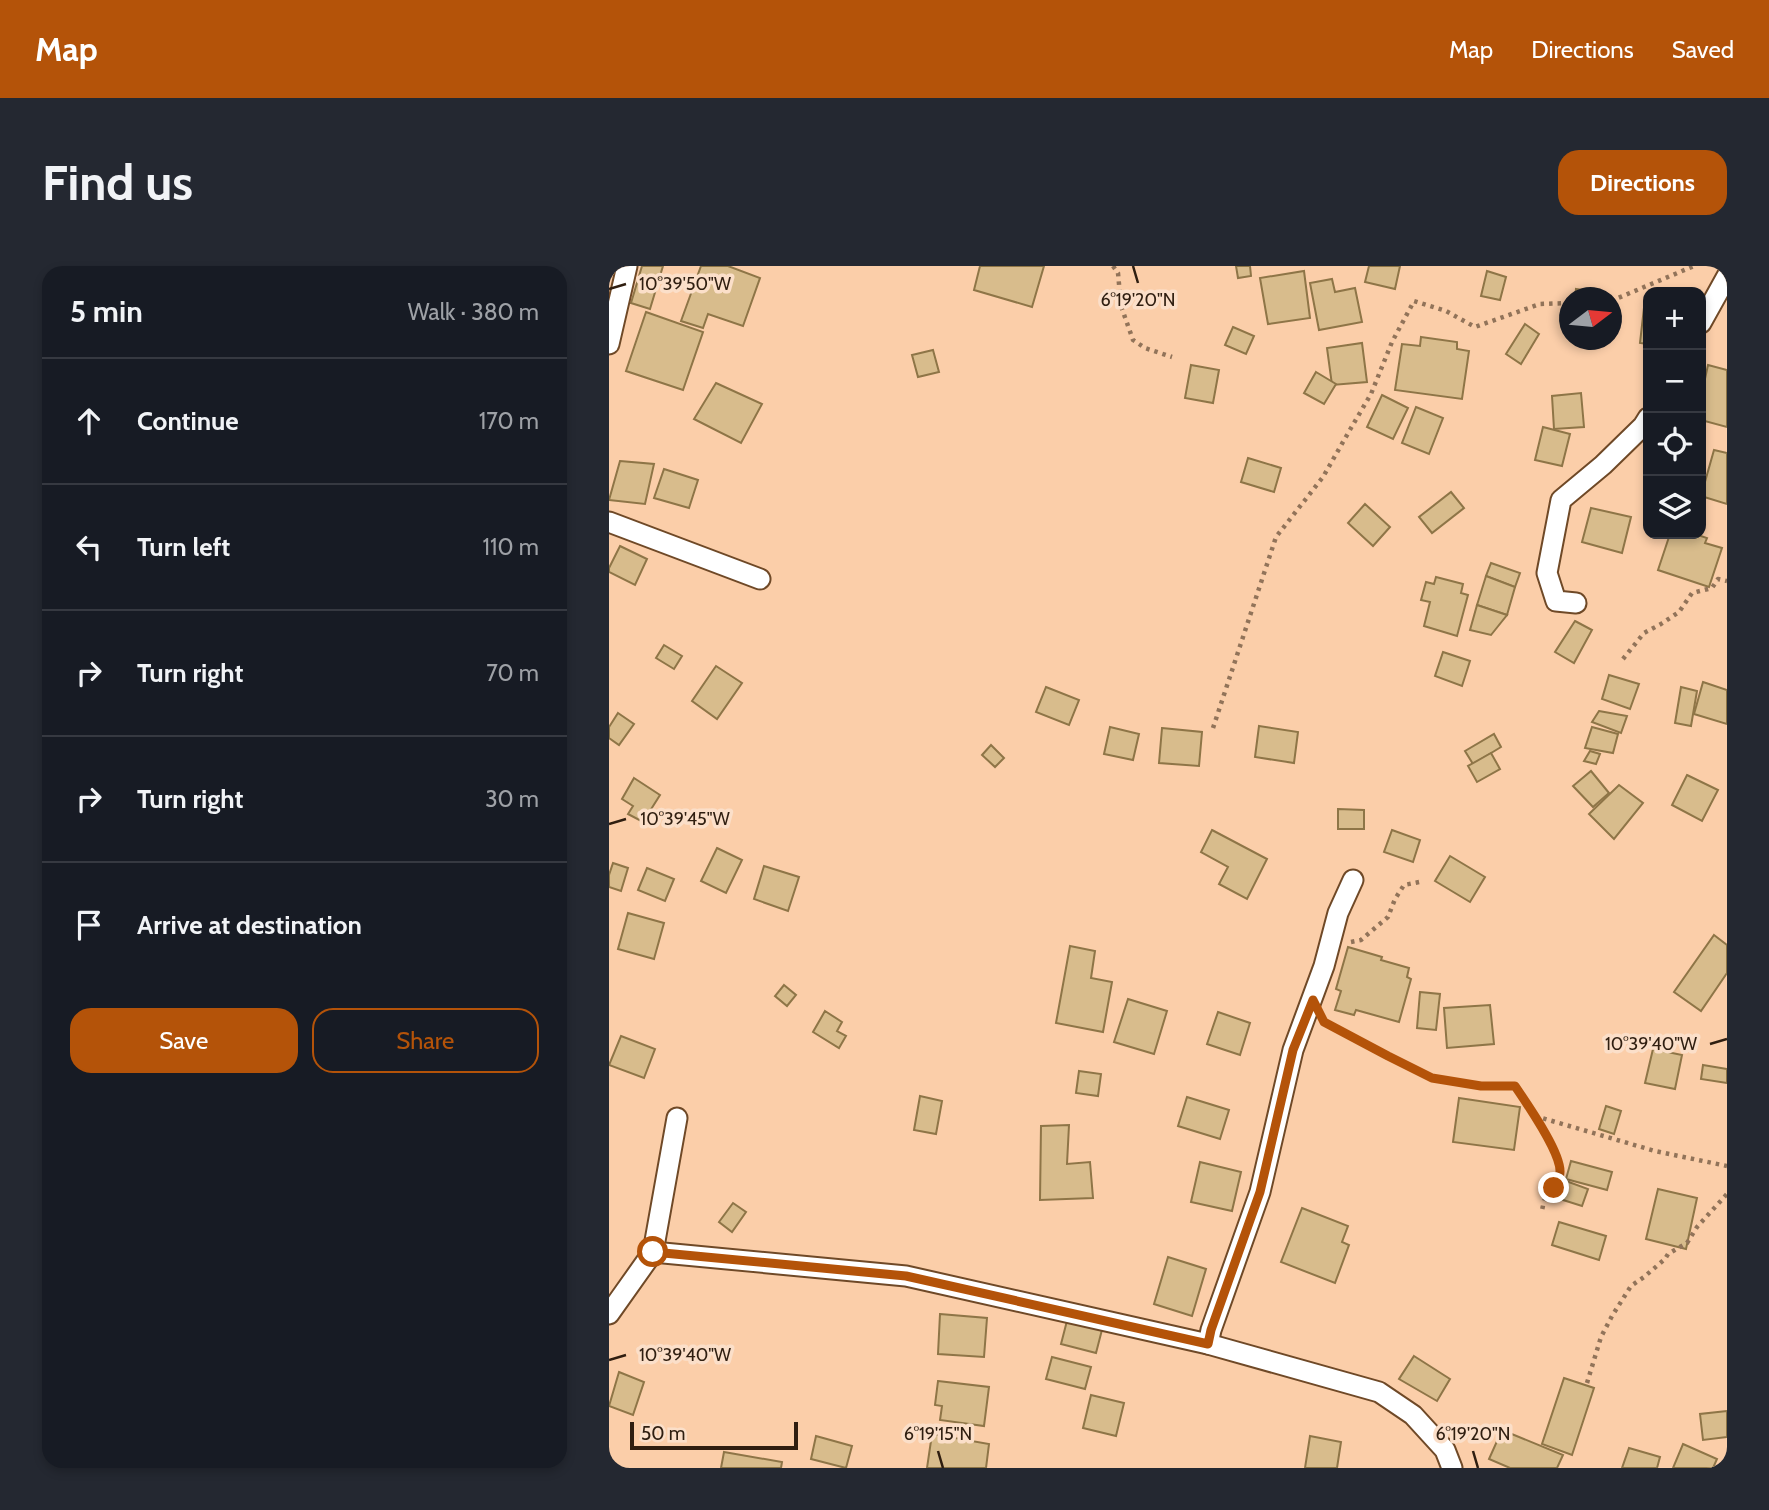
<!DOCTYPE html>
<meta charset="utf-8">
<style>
body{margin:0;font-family:Cabin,sans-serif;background:#242831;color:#f1f3f6}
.controls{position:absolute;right:21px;top:21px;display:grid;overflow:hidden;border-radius:14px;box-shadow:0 4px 10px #0003}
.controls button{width:63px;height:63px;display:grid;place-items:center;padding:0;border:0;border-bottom:2px solid #363941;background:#171b24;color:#f1f3f6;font:35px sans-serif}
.compass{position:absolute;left:950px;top:21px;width:63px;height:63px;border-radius:50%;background:#171b24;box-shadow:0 4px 10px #0003;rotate:74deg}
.scale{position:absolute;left:21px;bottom:18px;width:168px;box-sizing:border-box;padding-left:7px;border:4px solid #2f1e10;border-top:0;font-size:19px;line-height:24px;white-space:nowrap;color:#2f1e10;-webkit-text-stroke:5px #fbdfc9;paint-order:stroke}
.stop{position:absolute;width:21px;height:21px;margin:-16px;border:5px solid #b45309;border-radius:50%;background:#fff}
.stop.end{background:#b45309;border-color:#fff;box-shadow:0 2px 7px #0008}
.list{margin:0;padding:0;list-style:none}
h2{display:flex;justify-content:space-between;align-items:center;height:91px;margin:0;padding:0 28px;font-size:30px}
h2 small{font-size:23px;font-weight:400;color:#9ea1a6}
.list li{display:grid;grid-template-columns:46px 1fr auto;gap:21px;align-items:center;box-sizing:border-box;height:126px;padding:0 28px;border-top:2px solid #363941}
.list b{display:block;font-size:26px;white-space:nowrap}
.list em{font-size:23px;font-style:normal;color:#9ea1a6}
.actions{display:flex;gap:14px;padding:21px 28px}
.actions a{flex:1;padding:16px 0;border:2px solid #b45309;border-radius:21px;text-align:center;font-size:24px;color:#b45309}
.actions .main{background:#b45309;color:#fff}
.icon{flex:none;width:38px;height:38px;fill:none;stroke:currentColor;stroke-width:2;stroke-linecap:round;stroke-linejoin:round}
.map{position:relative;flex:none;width:1118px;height:1202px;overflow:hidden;border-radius:21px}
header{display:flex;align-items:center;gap:42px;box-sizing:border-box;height:98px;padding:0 35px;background:#b45309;color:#fff}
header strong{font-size:33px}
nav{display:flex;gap:38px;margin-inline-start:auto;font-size:24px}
.intro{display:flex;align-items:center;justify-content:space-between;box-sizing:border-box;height:168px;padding:0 42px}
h1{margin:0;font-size:49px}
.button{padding:18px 32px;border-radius:21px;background:#b45309;color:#fff;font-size:24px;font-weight:700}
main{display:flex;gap:42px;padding:0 42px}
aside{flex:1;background:#171b24;border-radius:21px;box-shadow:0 4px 10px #0003}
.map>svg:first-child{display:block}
.building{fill:#d8bc8c;stroke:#8e7547;stroke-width:2}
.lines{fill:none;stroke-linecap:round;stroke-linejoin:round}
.street-casing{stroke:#6f4927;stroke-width:23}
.path{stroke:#917359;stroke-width:4.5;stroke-dasharray:3.5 5;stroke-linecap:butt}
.street{stroke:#fff;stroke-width:19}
.route{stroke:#b45309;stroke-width:9}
.ticks{fill:none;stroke:#2f1e10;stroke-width:2.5}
.ticks-label{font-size:18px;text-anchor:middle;fill:#2f1e10;stroke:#fbdfc9;stroke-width:7;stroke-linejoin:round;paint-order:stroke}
</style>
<header>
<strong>Map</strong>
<nav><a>Map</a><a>Directions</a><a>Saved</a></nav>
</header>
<div class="intro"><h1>Find us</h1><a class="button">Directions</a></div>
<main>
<aside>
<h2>5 min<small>Walk · 380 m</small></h2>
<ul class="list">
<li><svg class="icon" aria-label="ahead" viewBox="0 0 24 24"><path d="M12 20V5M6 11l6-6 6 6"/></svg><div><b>Continue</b></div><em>170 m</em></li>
<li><svg class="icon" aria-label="left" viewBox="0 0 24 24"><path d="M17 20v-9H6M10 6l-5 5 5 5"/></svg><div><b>Turn left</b></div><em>110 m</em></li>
<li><svg class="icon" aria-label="right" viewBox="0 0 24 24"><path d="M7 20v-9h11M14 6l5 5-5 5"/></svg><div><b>Turn right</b></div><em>70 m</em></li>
<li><svg class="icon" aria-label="right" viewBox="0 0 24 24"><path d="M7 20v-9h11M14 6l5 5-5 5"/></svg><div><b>Turn right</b></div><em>30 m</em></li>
<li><svg class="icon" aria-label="arrive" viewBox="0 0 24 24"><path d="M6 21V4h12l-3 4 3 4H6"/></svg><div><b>Arrive at destination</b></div></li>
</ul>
<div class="actions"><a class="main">Save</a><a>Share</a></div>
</aside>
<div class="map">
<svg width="1118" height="1202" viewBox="0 0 1118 1202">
<rect width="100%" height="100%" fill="#fbcea9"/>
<!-- building -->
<g class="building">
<polygon points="33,0 54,0 41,43 22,37"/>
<polygon points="92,0 119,0 151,12 134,60 99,48 94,62 72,55"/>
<polygon points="371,0 435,0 423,41 365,24"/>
<polygon points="627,0 641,0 642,10 629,12"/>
<polygon points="760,0 791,0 786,23 756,16"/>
<polygon points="695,5 701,52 659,58 651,12"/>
<polygon points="878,5 897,11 891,34 872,30"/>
<polygon points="723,13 726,26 746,22 753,56 710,64 701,17"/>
<polygon points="967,23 988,26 987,32 966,32"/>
<polygon points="1036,33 1039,33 1039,78 1031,77"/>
<polygon points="37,46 94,66 74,124 17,105"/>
<polygon points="916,58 930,68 912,98 897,88"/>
<polygon points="624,61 645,70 637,88 616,79"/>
<polygon points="812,71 848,76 848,83 860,85 853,133 786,124 793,78 811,80"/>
<polygon points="753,77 758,116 723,119 718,82"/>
<polygon points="324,84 330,106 309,111 303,89"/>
<polygon points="582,99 610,104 604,137 576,132"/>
<polygon points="1099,99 1118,104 1118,161 1092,154 1092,131"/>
<polygon points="707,106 727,118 715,138 695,127"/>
<polygon points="107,117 153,138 132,177 85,153"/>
<polygon points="972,127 975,161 945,163 943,130"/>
<polygon points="773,129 799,142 784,173 758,161"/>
<polygon points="807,141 834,152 820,188 793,177"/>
<polygon points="934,161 961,168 953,200 926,194"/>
<polygon points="1105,184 1118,187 1118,238 1092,230"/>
<polygon points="639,192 672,202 665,226 632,216"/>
<polygon points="11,195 45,198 36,238 0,234"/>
<polygon points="55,203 89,214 80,242 45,232"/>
<polygon points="842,226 855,242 823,267 810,251"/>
<polygon points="756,238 781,261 764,280 739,257"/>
<polygon points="982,242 1022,251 1013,287 973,276"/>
<polygon points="1061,268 1086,268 1098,272 1096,277 1113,282 1100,321 1049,304"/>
<polygon points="11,280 38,293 26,319 0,306 0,302"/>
<polygon points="882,297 911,307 906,321 877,310"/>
<polygon points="877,310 906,321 898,349 868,339"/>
<polygon points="827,311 854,318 852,327 859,329 848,370 815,360 821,336 812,334 817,316 825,318"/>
<polygon points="868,339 898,349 882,369 861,364"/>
<polygon points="966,355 983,364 965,397 946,386"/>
<polygon points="55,379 73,390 65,403 47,392"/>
<polygon points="834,386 861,395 853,420 826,410"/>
<polygon points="107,400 133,417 108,453 83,435"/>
<polygon points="1000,409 1030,418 1021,443 993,433"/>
<polygon points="1094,416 1118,424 1118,458 1085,448"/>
<polygon points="437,421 470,434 460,459 427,446"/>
<polygon points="1072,421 1088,425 1082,460 1066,457"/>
<polygon points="990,445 1018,450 1012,467 983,456"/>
<polygon points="9,447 25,458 10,479 0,472 0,461"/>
<polygon points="650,460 689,466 685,497 646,491"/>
<polygon points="501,461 530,468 524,494 495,488"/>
<polygon points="983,461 1009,468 1004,487 976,482"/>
<polygon points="553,462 593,466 590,500 550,497"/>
<polygon points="885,468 892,481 864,498 856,485"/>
<polygon points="382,479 395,492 386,501 373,489"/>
<polygon points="981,485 991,488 987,498 975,495"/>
<polygon points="882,487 891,503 868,516 859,500"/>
<polygon points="982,505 1000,527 984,541 964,520"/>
<polygon points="1078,509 1109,524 1093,555 1063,539"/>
<polygon points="25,512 51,529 34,556 19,548 24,540 13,533"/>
<polygon points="1010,519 1034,537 1005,573 980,548"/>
<polygon points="729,543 755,544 755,563 729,563"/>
<polygon points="603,564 658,593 638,633 610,618 619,601 592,586"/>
<polygon points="783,564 811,574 804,596 775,586"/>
<polygon points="108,582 133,594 117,627 92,615"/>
<polygon points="841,590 876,611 861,636 826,615"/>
<polygon points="4,597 19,602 12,625 0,621 0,609"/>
<polygon points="155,600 190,611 179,645 145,633"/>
<polygon points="38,602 65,613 56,635 29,624"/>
<polygon points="19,647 55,657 45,693 9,683"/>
<polygon points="1105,669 1118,679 1118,707 1092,745 1065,726"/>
<polygon points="461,680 486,685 482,712 503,716 494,766 447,757"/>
<polygon points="739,681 773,691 772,694 800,702 798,711 802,713 790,756 747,744 745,749 726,744 732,725 727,723"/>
<polygon points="175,719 187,729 178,740 166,730"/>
<polygon points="811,726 831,728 827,764 808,762"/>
<polygon points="519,733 558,745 545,788 505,776"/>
<polygon points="881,739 885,778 838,782 835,742"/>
<polygon points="216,745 233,756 228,765 237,770 230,782 204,766"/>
<polygon points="609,746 641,757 631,789 598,778"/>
<polygon points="12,770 46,783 35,812 0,799"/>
<polygon points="1044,783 1073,789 1066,823 1036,817"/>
<polygon points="1094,799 1118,803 1118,817 1092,813"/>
<polygon points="470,805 492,808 489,830 467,827"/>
<polygon points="311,830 333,835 327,868 305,864"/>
<polygon points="578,831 620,844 611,873 569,860"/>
<polygon points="850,832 911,841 905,884 844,876"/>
<polygon points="997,840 1012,845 1005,868 990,863"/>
<polygon points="460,859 458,898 481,896 484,932 431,934 432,860"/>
<polygon points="962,895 1003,906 998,924 957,913"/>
<polygon points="591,896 632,906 623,945 582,936"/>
<polygon points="957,915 979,923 973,940 951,933"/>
<polygon points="1049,923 1088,932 1077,983 1037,973"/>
<polygon points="124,937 137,946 123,966 110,956"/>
<polygon points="693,942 739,960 733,976 740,979 726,1017 672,996"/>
<polygon points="950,956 997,970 990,994 943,979"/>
<polygon points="559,991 597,1003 583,1050 545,1038"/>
<polygon points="460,1047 495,1056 487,1087 452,1078"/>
<polygon points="331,1048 378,1052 375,1091 329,1088"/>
<polygon points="805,1090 841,1113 828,1135 790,1113"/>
<polygon points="443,1091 482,1101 476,1123 437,1113"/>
<polygon points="10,1106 35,1116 24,1149 0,1140"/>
<polygon points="955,1112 985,1122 963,1189 933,1178"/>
<polygon points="329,1115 380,1121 375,1160 331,1154 333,1140 326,1139"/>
<polygon points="482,1129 515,1137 507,1170 474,1162"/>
<polygon points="1118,1145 1118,1171 1094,1174 1091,1148"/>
<polygon points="893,1164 954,1189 948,1202 901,1202 880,1193"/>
<polygon points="323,1168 380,1178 377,1202 318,1202"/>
<polygon points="207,1170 243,1180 237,1202 202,1193"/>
<polygon points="701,1170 732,1176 728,1202 696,1202"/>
<polygon points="1074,1178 1108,1193 1104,1202 1064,1202"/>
<polygon points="1020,1182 1051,1191 1048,1202 1013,1202"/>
<polygon points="115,1186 173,1196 172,1202 112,1202"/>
</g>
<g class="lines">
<!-- street casing -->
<g class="street-casing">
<g id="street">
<polyline points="1092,57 1118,10"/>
<polyline points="0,78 18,0"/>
<polyline points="0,256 151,313"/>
<polyline points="967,337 947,335 938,307 952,234 994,199 1034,160 1039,152"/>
<polyline points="44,986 297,1010 599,1078 770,1126 804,1149 836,1184 843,1202"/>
<polyline points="0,1048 44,986 68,852"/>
<polyline points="599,1078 602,1064 651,926 684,784 715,700 729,647 744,614"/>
</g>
</g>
<!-- path -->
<g class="path">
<polyline points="504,0 509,7 512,40 524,74 536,82 563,91"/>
<polyline points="1002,35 1085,0"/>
<polyline points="1014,393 1035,367 1052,358 1070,346 1083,327 1103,322 1109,313 1118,315"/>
<polyline points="604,462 667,271 714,211 742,162 762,128 783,76 805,35 837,45 866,61 931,38 960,37"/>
<polyline points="742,676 752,674 779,651 786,633 795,619 815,615"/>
<path d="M716,756L823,812L872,820H906C918,838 955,890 950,910C946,922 940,924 936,933C934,937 934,941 933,944"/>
<polyline points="926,850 1046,885 1118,900"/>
<polyline points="978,1117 992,1071 1003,1050 1022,1020 1035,1011 1056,993 1059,988 1078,977 1088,961 1118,928"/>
</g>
<!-- street -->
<use href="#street" class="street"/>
</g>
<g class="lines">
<!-- route -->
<path class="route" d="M44,986L297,1010L599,1078L602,1064L651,926L684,784L704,734L715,756L779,790L823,812L872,820H906C918,838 952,886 951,906C951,911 947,918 945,922"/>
</g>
<!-- ticks -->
<path class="ticks" d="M524,0L529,17M0,23L17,18M0,558L17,553M1101,778L1118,773M0,1094L17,1089M329,1185L334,1202M864,1185L869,1202"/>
<g class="ticks-label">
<text x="76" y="24">10°39'50"W</text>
<text x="529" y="40">6°19'20"N</text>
<text x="76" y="559">10°39'45"W</text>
<text x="1042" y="784">10°39'40"W</text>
<text x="76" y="1095">10°39'40"W</text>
<text x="329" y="1174">6°19'15"N</text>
<text x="864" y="1174">6°19'20"N</text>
</g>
</svg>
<div class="controls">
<button>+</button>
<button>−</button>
<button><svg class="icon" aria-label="locate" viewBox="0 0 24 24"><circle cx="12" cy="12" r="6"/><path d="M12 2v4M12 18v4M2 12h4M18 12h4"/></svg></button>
<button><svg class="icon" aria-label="layers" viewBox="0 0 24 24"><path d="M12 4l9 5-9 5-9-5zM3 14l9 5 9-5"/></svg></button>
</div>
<svg class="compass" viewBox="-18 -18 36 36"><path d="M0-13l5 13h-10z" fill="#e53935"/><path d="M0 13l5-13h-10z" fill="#9ea1a6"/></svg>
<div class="scale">50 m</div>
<div class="stop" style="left:44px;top:986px"></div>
<div class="stop end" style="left:945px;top:922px"></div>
</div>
</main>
